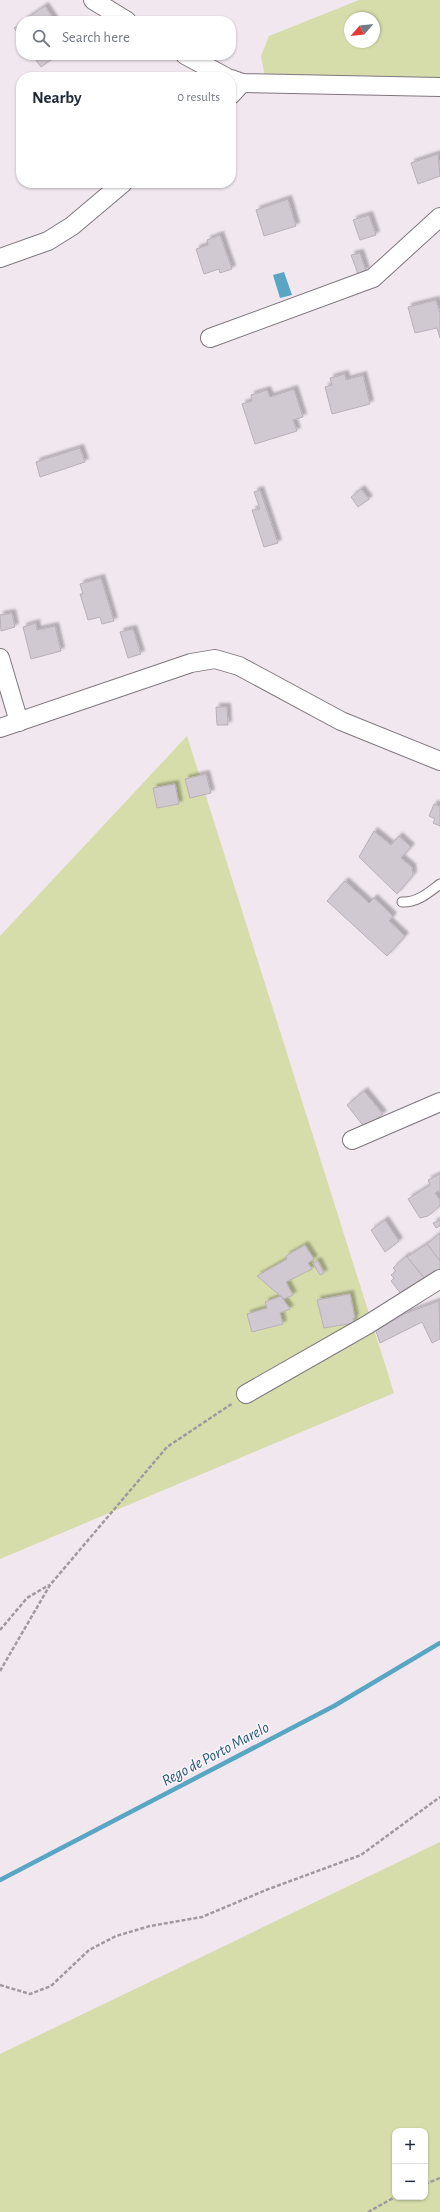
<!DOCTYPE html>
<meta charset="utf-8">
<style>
body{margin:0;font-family:"Alegreya Sans",sans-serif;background:#f2f2f3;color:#1f2937}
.controls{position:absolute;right:12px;bottom:12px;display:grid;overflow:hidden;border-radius:8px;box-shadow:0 1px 3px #0004}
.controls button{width:36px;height:36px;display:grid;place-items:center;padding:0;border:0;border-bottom:1px solid #e0e1e3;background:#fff;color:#1f2937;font:20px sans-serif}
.compass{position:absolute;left:344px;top:12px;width:36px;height:36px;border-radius:50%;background:#fff;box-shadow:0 1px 3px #0004;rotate:242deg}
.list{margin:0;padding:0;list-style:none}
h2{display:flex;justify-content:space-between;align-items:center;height:52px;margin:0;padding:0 16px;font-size:17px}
h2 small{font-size:13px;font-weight:400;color:#747a83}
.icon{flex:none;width:22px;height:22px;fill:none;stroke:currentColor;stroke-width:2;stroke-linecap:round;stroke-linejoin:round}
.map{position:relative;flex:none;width:440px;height:2212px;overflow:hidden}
.search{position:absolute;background:#fff;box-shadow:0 1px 3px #0004;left:16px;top:16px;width:220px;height:44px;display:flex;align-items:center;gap:10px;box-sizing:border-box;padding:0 14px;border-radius:16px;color:#747a83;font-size:15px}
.panel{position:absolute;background:#fff;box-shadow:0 1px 3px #0004;left:16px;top:72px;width:220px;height:116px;border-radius:16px}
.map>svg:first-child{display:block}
.green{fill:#d6ddaa;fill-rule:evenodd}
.water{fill:#58a6c4}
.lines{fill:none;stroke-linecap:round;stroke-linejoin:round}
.stream{stroke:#58a6c4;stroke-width:4.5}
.building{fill:#d1c9d1;stroke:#b9b0b8;filter:url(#shadow)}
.service-casing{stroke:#7f777e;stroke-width:11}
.minor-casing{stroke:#7f777e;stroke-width:20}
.path{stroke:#a09a9f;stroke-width:2.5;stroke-dasharray:4 2;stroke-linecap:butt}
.service{stroke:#fff;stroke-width:9}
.minor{stroke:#fff;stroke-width:18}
.labels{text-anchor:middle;stroke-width:3;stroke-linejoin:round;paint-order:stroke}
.water-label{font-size:16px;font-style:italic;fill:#1e5b71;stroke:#fdf4fc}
</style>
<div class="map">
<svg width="440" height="2212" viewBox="0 0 440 2212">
<defs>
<filter id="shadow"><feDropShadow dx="3.5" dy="-3.5" stdDeviation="1" flood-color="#0004"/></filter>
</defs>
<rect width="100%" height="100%" fill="#f0e7ef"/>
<!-- green -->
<g class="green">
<path d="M359,0H440V92L265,77L261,56L269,36ZM350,18H374V42H350Z"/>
<polygon points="187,736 394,1393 0,1559 0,936"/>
<path d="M440,1842V2212H0V2054ZM395,2131H425V2197H395Z"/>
</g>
<!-- water -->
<polygon class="water" points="284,272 292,295 280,298 273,275"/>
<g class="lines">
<!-- stream -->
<polyline class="stream" points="0,1880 334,1706 440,1643"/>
</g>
<!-- building -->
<g class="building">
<polygon points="45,6 55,21 23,21"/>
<polygon points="21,23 21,38 14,28"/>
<polygon points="32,55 58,55 41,67"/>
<polygon points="438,154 440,176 418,184 411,163"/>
<polygon points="288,199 296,226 264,236 256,210"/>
<polygon points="369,215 376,235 360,240 353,220"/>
<polygon points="220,235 232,269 220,273 219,269 204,274 196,249 208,245 207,240"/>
<polygon points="360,253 366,271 358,274 351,255"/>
<polygon points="436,300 440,313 440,338 437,328 415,333 408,307"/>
<polygon points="345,374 346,380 363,375 370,404 332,414 325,387 332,385 330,378"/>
<polygon points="294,389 303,417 293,420 297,431 255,444 242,404 252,401 251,395 267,390 270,397"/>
<polygon points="80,448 85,462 40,477 36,462"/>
<polygon points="361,489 369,499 358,507 351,497"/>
<polygon points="260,490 278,543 264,547 252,510 260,509 254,492"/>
<polygon points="101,578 114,621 102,624 100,617 88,620 80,594 83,594 80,584"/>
<polygon points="12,613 15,627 1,631 0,615"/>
<polygon points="36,623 37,630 55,626 61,651 31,659 23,627"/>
<polygon points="133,629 141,654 128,658 120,632"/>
<polygon points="216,707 227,707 228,725 217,725"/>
<polygon points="206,774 211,793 190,798 185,779"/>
<polygon points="175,784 179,804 157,808 153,788"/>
<polygon points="434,804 439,806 440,804 440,826 433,823 435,819 429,816"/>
<polygon points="374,831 391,845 399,836 411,847 401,858 412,867 413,875 397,894 359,857"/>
<polygon points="345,881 369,903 374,898 393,916 389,921 405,936 387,956 327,901"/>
<polygon points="364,1091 383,1114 365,1128 347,1105"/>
<polygon points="440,1174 440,1190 435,1193 440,1200 440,1206 428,1216 420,1218 408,1199 430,1185 428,1180"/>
<polygon points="385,1220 399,1241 385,1252 371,1230"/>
<polygon points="440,1220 440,1226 436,1228 433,1223"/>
<polygon points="440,1233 440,1261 427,1244"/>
<polygon points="427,1244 440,1261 440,1269 426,1280 407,1257"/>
<polygon points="305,1245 314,1259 308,1263 312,1269 286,1282 293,1295 284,1299 257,1276 287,1259 286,1256"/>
<polygon points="406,1256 426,1280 404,1298 391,1281 394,1278 391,1275 396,1271 393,1268"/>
<polygon points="318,1261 324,1273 320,1275 313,1263"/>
<polygon points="350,1294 355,1318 353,1318 354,1323 324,1328 317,1300"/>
<polygon points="281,1296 290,1309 280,1313 283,1324 252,1332 247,1314 267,1308 265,1302"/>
<polygon points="439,1301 440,1339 432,1343 422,1322 380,1343 376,1331 404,1314"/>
</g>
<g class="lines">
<!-- service casing -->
<g class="service-casing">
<path id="service" d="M402,902C417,903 428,893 440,884"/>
</g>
<!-- minor casing -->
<g class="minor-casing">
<g id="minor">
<polyline points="93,0 127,21"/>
<polyline points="185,55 226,77"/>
<polyline points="231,79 242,83 440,87"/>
<polyline points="231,95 242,83"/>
<polyline points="0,258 48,241 72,226 123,183"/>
<polyline points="210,338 373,278 440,217"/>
<polyline points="0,658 19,722"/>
<polyline points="0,728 191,663 215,659 239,666 341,721 440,761"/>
<polyline points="352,1140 440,1102"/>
<polyline points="246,1394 367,1325 440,1279"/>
</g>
</g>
<!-- path -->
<g class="path">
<polyline points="0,1630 27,1598 49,1585"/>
<polyline points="0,1671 50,1585 167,1447 233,1403"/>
<polyline points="0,1985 30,1994 51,1986 89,1950 116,1936 150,1926 202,1917 266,1890 361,1855 440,1797"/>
<polyline points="425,2184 440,2178"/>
<polyline points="368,2212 395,2197"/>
</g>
<!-- service -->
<use href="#service" class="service"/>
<!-- minor -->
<use href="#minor" class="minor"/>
</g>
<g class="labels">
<!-- water labels -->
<g class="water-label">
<text transform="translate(215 1753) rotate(-28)" y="6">Rego de Porto Marelo</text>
</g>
</g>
</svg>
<div class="controls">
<button>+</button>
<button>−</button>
</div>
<svg class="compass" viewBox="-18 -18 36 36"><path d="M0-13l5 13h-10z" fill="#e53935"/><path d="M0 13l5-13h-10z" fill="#747a83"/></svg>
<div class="search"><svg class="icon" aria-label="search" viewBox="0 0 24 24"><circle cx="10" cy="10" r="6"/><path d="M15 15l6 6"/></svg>Search here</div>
<section class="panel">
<h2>Nearby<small>0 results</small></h2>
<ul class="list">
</ul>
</section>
</div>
